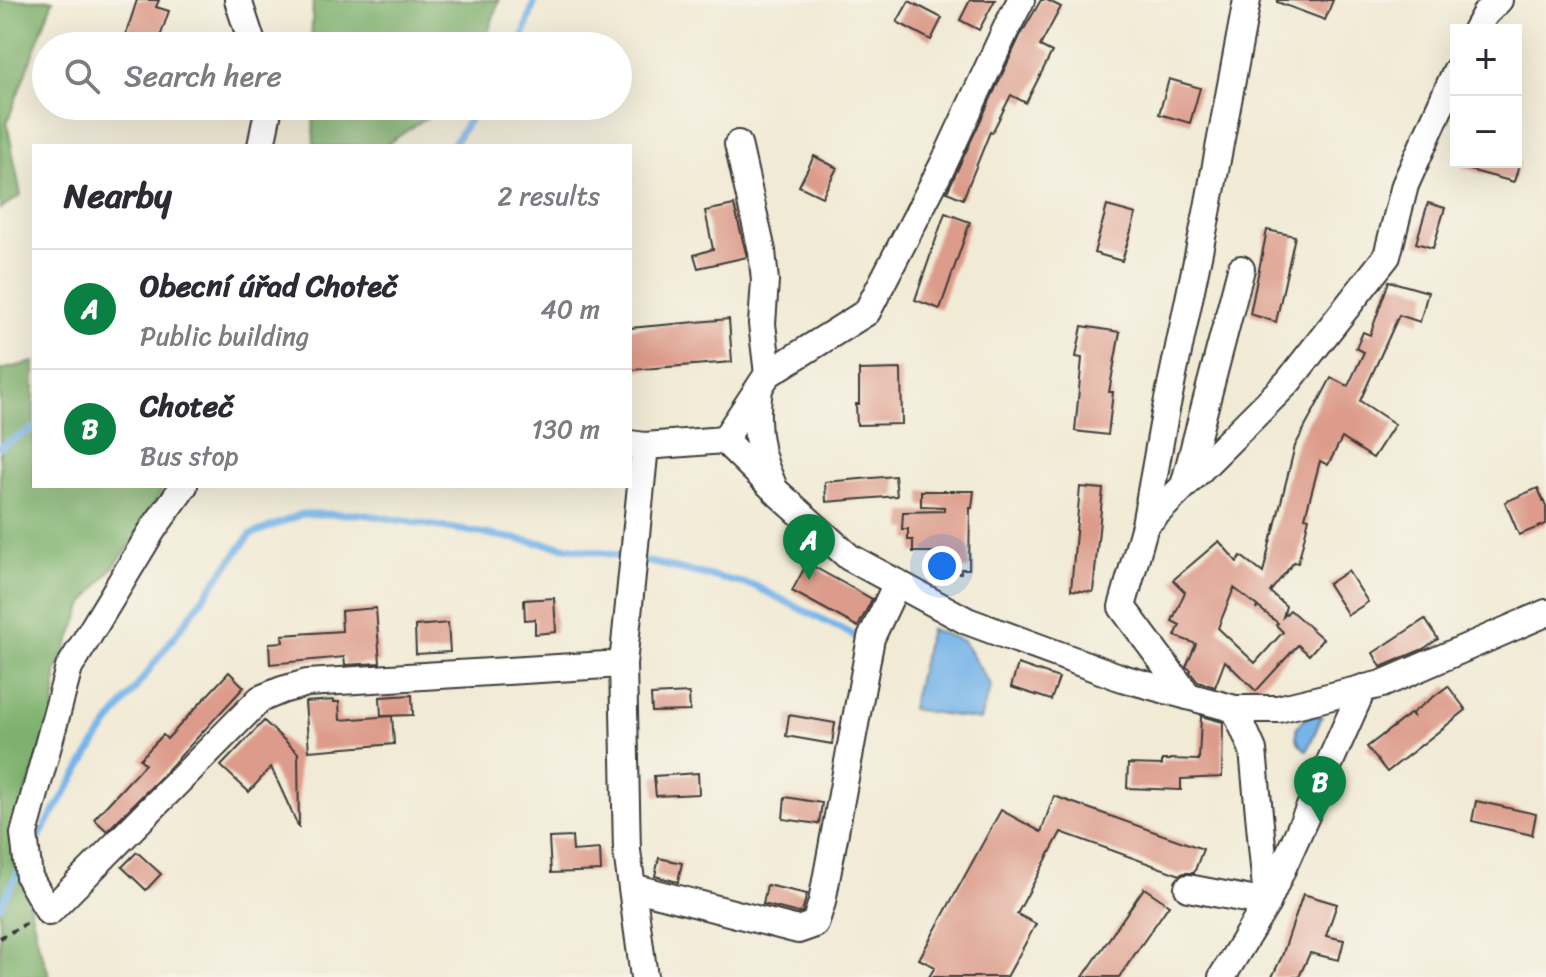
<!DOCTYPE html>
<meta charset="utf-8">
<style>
body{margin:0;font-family:Sriracha,sans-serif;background:#f7f7f7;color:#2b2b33}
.controls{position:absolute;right:24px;top:24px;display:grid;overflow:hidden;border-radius:0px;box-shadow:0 8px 32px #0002}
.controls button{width:72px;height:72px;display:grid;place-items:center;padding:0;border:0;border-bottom:2px solid #e1e1e2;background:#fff;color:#2b2b33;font:40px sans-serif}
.you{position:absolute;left:942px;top:566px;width:28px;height:28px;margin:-20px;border:6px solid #fff;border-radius:50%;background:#1a73e8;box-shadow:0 0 0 12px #1a73e833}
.badge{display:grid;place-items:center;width:52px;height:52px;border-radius:50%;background:#0b8043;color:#fff;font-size:26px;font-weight:700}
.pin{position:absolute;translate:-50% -66px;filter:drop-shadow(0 2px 4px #0008)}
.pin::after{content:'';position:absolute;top:42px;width:28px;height:24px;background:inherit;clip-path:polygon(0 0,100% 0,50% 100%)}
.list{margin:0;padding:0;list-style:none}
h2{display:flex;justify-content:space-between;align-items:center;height:104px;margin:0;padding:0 32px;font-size:34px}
h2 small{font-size:26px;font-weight:400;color:#7c7c81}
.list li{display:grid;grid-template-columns:52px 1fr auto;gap:24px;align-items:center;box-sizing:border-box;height:120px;padding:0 32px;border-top:2px solid #e1e1e2}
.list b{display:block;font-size:30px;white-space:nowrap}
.list p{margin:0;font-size:26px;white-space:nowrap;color:#7c7c81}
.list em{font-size:26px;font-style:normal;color:#7c7c81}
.icon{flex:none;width:44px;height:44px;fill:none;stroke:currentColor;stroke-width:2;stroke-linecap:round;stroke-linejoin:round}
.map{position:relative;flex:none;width:1546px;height:977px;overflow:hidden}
.search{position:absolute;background:#fff;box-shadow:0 8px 32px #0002;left:32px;top:32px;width:600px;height:88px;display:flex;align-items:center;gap:20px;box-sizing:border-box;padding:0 28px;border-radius:44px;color:#7c7c81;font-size:30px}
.panel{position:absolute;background:#fff;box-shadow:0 8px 32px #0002;left:32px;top:144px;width:600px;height:344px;border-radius:0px}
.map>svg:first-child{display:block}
.forest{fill:#7eb16d;stroke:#4d6644;stroke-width:2}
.water{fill:#76b4e9;stroke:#496882;stroke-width:2}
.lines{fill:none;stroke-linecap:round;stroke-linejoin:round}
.stream{stroke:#76b4e9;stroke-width:7}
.building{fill:#dd9c8b;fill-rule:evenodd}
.minor-casing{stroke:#3c3b38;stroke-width:30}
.path{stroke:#3c3b38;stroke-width:4;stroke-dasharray:6 6;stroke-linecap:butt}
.minor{stroke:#fff;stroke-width:26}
</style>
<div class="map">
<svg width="1546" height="977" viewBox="0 0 1546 977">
<rect width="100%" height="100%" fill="#f7f3e8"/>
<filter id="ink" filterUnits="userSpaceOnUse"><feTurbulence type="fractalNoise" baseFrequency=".0125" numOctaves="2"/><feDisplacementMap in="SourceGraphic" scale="16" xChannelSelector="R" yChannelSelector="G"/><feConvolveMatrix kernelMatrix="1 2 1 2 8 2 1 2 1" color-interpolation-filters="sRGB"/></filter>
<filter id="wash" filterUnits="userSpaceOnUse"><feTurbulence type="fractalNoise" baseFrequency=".006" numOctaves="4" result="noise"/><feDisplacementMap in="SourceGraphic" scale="32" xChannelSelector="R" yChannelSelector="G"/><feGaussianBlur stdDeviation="1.8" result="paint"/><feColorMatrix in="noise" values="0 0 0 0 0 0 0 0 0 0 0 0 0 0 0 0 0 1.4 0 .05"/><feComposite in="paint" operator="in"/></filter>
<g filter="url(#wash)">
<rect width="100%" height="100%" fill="#f1ead5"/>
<!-- forest -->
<g class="forest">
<polygon points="0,0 53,0 7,123 21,195 0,209"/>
<polygon points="313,0 499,0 484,46 311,46"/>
<polygon points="313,106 444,106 384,146 314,146"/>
<polygon points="34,362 34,486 164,486 131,545 85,602 56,674 54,718 12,829 39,946 50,977 0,977 0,370"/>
</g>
<!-- water -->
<g class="water">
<polygon points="930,629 963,641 991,686 980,720 911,709"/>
<path d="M1312,715L1322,716L1307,751C1291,739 1292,723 1312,715Z"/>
</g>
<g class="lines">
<!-- stream -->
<g class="stream">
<polyline points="517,46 523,37 535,0"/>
<polyline points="452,146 478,106"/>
<polyline points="0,447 34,428"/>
<polyline points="640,560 755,586 859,638"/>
<polyline points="34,845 100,736 250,535 302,514 361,514 628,557"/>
<polyline points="0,906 20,869"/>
</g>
</g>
<g id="blocks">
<!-- building -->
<g class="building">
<polygon points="137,0 159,0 156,7 169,11 157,46 122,46"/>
<polygon points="970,0 995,0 979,30 960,20"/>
<polygon points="1041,0 1047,0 1061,7 1040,46 1052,52 1026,103 1011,95 992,133 990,132 963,199 947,192 1020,36"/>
<polygon points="1277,0 1333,0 1325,20 1277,2"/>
<polygon points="909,1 942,18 931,40 897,22"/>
<polygon points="1169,79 1200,88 1190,123 1159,114"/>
<polygon points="814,156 837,168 822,197 799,186"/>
<polygon points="1463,162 1520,162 1514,182 1462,168"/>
<polygon points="1428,203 1445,208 1433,248 1416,243"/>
<polygon points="734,205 747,257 698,268 694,255 713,249 705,211"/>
<polygon points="1107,206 1136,214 1122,261 1094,253"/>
<polygon points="945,213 970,222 940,309 915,300"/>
<polygon points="1267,230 1295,236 1276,322 1250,314"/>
<path d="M1389,281L1428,292L1420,322L1399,315L1360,401L1395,424L1373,458L1342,438L1328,465L1320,461L1305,517L1309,518L1298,563L1294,562L1270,592L1286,606L1283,617L1290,610L1323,639L1309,655L1298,645L1256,691L1225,661L1215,687L1198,682L1190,672L1191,670L1186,667L1196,644L1175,636L1180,625L1172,621L1185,592L1173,580L1219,541L1237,562L1241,556L1263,573L1272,534H1273L1295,446L1331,378L1348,386L1364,352L1356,348L1363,332L1370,335ZM1234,588L1257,606L1256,610L1258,607L1278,623L1276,625L1283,632L1255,663L1218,628Z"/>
<polygon points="729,319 732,362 630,370 630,328"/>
<polygon points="1082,326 1120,332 1109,392 1113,392 1108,435 1075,431 1082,358 1076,357"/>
<polygon points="901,369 902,424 857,425 856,404 859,404 859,370"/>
<polygon points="895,476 897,496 826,502 825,482"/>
<polygon points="1080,487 1103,489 1093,592 1071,590"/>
<polygon points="1538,488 1546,507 1546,524 1519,535 1505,502"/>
<polygon points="921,491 974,491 972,508 970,508 969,569 961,569 961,573 942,573 943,552 913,552 913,540 908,540 908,529 902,529 903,512 944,511 944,507 921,506"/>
<polygon points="807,563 872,599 858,627 792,591"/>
<polygon points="1348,571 1368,602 1348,615 1328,584"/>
<polygon points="554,598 556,632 535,634 535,619 525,620 524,600"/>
<polygon points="376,608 380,663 345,665 344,657 270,664 269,643 283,642 282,635 342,631 341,611"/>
<polygon points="1425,619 1438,639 1423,649 1381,667 1373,653"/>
<polygon points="448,623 450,652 416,654 415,626"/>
<polygon points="1018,664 1059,678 1051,700 1011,687"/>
<polygon points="229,672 244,687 162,776 107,831 94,819 145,764 140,759 163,735 167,739"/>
<polygon points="1448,686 1466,710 1387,772 1367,747 1410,714 1413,716 1412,713"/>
<polygon points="689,693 690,711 652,712 651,695"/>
<polygon points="412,695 413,715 381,716 380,697"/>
<polygon points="334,700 334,702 339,702 340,720 392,716 394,744 309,751 305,702"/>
<polygon points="789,715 835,723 832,744 786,736"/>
<polygon points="1201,716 1223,722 1222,777 1181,779 1181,790 1127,788 1128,764 1162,765 1162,760 1170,760 1170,759 1199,760"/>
<polygon points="264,721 298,753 299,828 271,767 249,792 221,766"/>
<polygon points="698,773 699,794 656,796 654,776"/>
<polygon points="1054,796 1203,849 1194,873 1184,873 1180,875 1061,832 1017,914 1036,924 1007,977 929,977 935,967 919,959 1001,810 1041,832"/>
<polygon points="785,797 822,803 819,824 783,819"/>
<polygon points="1476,801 1536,814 1532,835 1472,821"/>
<polygon points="572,837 573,851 600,849 601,871 551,873 549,838"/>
<polygon points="137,852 161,874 146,890 122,867"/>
<polygon points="659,858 682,863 678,882 655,876"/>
<polygon points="767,885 807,894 802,912 798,913 763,904"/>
<polygon points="1144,888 1169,905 1119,977 1083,977"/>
<polygon points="1303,894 1337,904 1326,936 1344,940 1339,960 1310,953 1299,977 1272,977 1282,956"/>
</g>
</g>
</g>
<g filter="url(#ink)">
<use href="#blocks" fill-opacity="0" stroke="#3c3b38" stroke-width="2"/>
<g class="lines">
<!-- minor casing -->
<g class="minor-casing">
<g id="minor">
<polyline points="238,0 253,46"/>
<polyline points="1476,30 1485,14 1499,0"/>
<polyline points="738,144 762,251 765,281 762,324 768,374"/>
<polyline points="261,146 269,106"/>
<path d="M759,389C754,421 758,454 772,483"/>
<polyline points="724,440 768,374 867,312 945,161 1006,29 1021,0"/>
<polyline points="630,444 645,446 724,440 779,494 849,557 967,621 1122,678 1235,709 1278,709 1382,684 1546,613"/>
<polyline points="1185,482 1241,269"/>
<polyline points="184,486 153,529 69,668 24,834 29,877 49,912 260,699 282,690 307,683 623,664"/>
<polyline points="1145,525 1288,382 1387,256 1405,185 1456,71"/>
<polyline points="1188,696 1122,607 1145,525 1165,414 1207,213 1247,0"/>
<polyline points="1235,709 1253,750 1267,899"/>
<polyline points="632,887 798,930 815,924 822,902 871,638 897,583"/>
<polyline points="1188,888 1267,903"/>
<polyline points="644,977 627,851 623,664 645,446"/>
<polyline points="1222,977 1267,903 1363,688"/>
</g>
</g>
<!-- path -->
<polyline class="path" points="0,938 29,922"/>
<!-- minor -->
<use href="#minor" class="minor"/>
</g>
</g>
</svg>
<div class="controls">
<button>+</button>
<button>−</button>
</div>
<div class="you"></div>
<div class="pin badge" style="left:809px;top:580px">A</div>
<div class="pin badge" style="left:1320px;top:822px">B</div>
<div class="search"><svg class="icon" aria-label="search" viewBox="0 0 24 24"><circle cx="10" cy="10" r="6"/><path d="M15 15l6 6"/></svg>Search here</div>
<section class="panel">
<h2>Nearby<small>2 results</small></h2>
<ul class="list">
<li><span class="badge">A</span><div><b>Obecní úřad Choteč</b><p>Public building</p></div><em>40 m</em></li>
<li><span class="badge">B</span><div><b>Choteč</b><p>Bus stop</p></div><em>130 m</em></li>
</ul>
</section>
</div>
